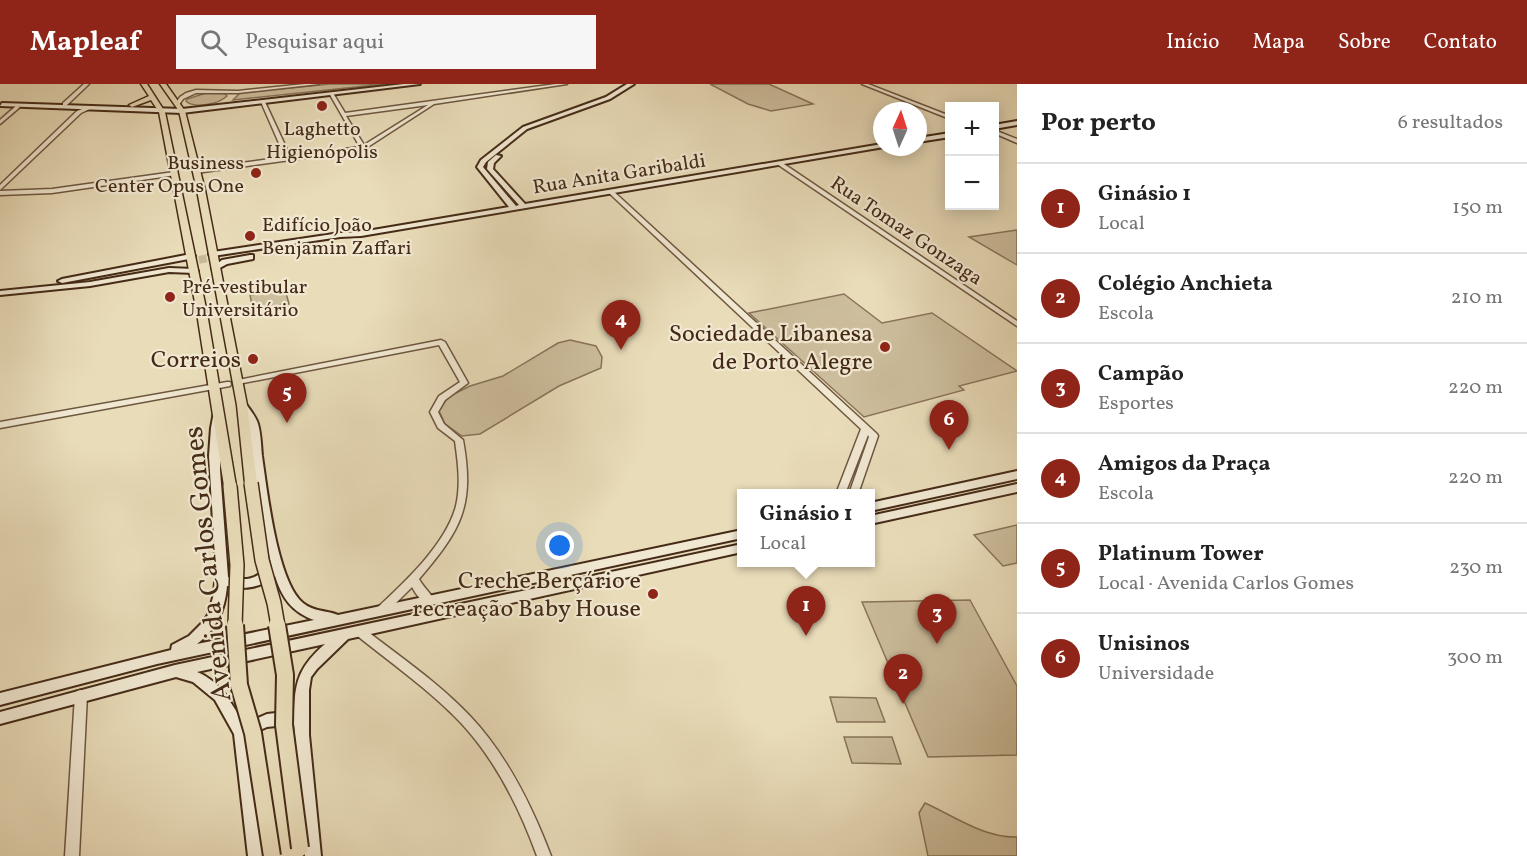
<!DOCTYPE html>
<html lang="pt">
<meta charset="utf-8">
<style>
body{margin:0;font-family:Vollkorn,serif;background:#f6f6f6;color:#222}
.controls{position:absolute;right:18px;top:18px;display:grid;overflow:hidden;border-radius:0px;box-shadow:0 3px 15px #0003}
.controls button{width:54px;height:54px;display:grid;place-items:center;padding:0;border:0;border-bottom:2px solid #e0e0e0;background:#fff;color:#222;font:30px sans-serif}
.compass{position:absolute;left:873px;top:18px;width:54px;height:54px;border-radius:50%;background:#fff;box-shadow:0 3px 15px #0003;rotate:3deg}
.you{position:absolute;left:560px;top:462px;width:21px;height:21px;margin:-15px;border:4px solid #fff;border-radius:50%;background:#1a73e8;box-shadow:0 0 0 9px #1a73e833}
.badge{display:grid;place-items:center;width:39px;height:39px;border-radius:50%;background:#8f2418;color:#fff;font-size:20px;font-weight:700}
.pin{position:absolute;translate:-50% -50px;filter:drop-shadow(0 2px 3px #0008)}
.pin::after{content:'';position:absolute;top:32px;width:21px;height:18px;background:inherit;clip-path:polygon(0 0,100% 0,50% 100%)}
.popup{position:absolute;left:737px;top:405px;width:138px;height:78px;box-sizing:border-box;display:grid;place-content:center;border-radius:0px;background:#fff;filter:drop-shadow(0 2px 4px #0005);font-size:20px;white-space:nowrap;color:#767676}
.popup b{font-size:22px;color:#222}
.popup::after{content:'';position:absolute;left:50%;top:100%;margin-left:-12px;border:12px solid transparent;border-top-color:#fff}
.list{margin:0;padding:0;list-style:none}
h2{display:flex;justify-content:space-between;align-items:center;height:78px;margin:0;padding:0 24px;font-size:26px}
h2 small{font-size:20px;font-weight:400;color:#767676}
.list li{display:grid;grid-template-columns:39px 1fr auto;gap:18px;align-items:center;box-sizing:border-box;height:90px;padding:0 24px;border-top:2px solid #e0e0e0}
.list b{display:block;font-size:22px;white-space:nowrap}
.list p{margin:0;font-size:20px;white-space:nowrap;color:#767676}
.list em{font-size:20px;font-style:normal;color:#767676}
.icon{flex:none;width:33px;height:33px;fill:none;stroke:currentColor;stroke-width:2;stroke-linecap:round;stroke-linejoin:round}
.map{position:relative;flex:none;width:1017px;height:772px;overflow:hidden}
header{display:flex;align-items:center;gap:36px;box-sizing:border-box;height:84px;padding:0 30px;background:#8f2418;color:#fff}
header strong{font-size:28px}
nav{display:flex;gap:33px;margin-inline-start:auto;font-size:21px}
.search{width:420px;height:54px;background:#f6f6f6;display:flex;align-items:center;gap:15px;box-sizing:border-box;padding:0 21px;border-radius:0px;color:#767676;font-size:22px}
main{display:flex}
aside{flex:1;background:#fff}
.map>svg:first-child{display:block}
.green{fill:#cdbe9d;stroke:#89745a;stroke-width:1.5}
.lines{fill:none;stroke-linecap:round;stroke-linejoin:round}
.secondary-tunnel{stroke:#c8b999;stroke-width:8;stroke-dasharray:8 4;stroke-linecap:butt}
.tertiary-casing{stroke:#6e5740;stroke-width:3}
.secondary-casing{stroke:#452b17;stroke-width:4}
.primary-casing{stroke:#452b17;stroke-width:3}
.tertiary{fill:#f1e8d2;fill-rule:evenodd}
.secondary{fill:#f1e8d2;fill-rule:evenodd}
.primary{fill:#e9dcb9;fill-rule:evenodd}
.primary-bridge-far1-casing{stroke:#452b17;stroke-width:16;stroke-linecap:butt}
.primary-bridge-casing{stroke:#452b17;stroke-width:20;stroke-linecap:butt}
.primary-bridge-far1{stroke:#e9dcb9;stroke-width:13}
.primary-bridge{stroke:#e9dcb9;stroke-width:16}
.poi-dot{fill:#8f2418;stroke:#f1e8d2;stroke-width:2}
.labels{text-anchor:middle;stroke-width:4.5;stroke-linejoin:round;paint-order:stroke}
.far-poi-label{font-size:20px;fill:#452b17;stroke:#f1e8d2;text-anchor:start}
.far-street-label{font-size:20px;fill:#452b17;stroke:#f1e8d2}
.poi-label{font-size:24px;fill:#452b17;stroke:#f1e8d2;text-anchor:end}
.near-street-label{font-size:28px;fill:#452b17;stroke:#f1e8d2}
</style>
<header>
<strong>Mapleaf</strong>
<div class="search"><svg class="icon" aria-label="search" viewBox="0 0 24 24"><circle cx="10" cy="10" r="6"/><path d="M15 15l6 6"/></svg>Pesquisar aqui</div>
<nav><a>Início</a><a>Mapa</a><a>Sobre</a><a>Contato</a></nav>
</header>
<main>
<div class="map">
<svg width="1017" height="772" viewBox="0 0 1017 772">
<rect width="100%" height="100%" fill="#e9dcb9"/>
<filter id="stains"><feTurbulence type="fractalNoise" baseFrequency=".00333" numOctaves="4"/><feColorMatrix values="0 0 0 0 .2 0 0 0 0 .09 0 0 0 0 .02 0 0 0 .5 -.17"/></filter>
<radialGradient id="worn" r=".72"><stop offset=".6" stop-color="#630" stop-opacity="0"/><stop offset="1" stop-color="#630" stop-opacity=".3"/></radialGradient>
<!-- green -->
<g class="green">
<polygon points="330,0 384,0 233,16 240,9"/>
<polygon points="710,0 769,0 813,20 771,27 748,20"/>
<path d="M223,8L227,12C219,20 194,25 186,17L187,15L206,9Z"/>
<polygon points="1017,146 1017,181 969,153"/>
<polygon points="285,205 289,220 253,226 250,211"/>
<polygon points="844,210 882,239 932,229 1017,287 959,302 964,306 864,333 749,229"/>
<polygon points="570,256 596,262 602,273 601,284 559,302 480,350 462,352 445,340 439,327 448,313 470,302 503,292 558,259"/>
<polygon points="1017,441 1017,479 1003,482 974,451"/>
<polygon points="970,516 1017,602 1017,671 928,673 862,518"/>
<polygon points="830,613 876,614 885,638 837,638"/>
<polygon points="844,653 892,653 901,680 852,679"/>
<path d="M925,719C954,732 984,754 1017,753V772H928L919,729Z"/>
</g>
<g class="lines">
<!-- secondary-tunnel -->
<polyline class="secondary-tunnel" points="187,178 220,172"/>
<!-- tertiary casing -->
<g class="tertiary-casing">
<g id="tertiary">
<polygon points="84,0 89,0 67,21 63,21 63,19"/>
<polygon points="305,0 319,0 238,9 196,9 183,15 179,21 175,20 180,13 186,9 196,6 238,7"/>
<path d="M556,0H567L434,20L363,66L196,89L193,87L196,85L285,73L261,18L263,17L265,18L290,72L360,63L329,9H333L345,29ZM428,21L364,61L346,32Z"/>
<polygon points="862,0 868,0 950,32 950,35"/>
<polygon points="16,22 20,23 0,40 0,36"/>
<polygon points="90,22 94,23 81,29 0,106 0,101 77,27"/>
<polygon points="994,46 1017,55 1017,59 994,49"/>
<polygon points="777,78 781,78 1017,237 1017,242 777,80"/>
<polygon points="174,88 176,89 176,91 52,109 0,111 0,107 52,105"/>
<polygon points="608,106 612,106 877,350 878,352 858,410 849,410 869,353 868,351 845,410 836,410 861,345 608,108"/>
<path d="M441,256L445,258L468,299L445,316L438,328L444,340L463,356C475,422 461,446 419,495C423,503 430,508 434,516L433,519C423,522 416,510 412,503L385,530L381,531L377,530L376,527L377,524C405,498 446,460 456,422C461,401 458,378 455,357L438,344L430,328L439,312L460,298L439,261L238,300L234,298L238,296Z"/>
<polygon points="227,298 230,298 231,300 230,302 0,344 0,338"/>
<path d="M359,542L363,544C399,572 439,599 470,632C507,671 532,722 551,772H537C520,725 496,677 462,640C430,606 391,579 355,550L354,547L355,544Z"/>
<polygon points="81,606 85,607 87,611 79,772 65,772 75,611 77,607"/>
</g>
</g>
<!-- secondary casing -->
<g class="secondary-casing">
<g id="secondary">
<polygon points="404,0 420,0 182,29 0,22 2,19 182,25"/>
<polygon points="627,0 634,0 610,15 527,45 486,78 483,83 516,122 519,121 487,85 488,78 496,71 501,72 494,79 493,85 525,120 882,60 882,63 884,63 361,152 340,153 213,172 209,170 213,168 340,149 361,148 509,123 477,83 481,76 523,43 606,13"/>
<polygon points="1017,37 1017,41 994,45 994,41"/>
<polygon points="950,49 950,53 918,58 918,54"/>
<polygon points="191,170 195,172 194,174 62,199 58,197 62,195"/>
<polygon points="250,171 253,171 253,175 227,180 216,186 212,184 222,176"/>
<polygon points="169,184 194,185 198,187 194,189 169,188 90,202 0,211 0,207 90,198"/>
<path d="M243,319L246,320C250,326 256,333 258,340C261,350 261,362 262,372C267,406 277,498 303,519C314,528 326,526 338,531L742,446V454L157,580L0,621V609L171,566L172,561L189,552L202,539L208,531L214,510L216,487L209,372L211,344L214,328L217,327L222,330L220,386L228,493C238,495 249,497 258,491C264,488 266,486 272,485L261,432L248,340L238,322ZM275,492C282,514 292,528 314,536L197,560C216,546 225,526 227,502C245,506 260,504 275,492Z"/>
<polygon points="1017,387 1017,395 870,427 870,419"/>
<polygon points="1017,400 1017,408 870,440 870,432"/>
<path d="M742,460V468L348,555L317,585L311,593L309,606V651L321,772H305L294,640L267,643L248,651L264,772H248L234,650L215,616L193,598L176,593L0,640V628L175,581ZM325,560C301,581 295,595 294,627L267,630L244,640C232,620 220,597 197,588Z"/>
</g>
</g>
<!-- primary casing -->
<g class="primary-casing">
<g id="primary">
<polygon points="141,0 147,0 165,28 207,229 236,402 230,406 224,402 197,229 159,28 151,16 132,23 129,21 149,12"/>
<polygon points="160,0 166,0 185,27 205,106 247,321 257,399 251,403 245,399 237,321 197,106 179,27"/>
</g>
</g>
<!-- tertiary -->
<use href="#tertiary" class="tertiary"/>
<!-- secondary -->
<use href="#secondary" class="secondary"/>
<!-- primary -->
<use href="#primary" class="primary"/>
<!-- primary-bridge-far1 casing -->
<g class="primary-bridge-far1-casing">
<g id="primary-bridge-far1">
<polyline points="251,399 262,476 274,519 278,542"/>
<polyline points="230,402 237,481 235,542"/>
</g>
</g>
<!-- primary-bridge casing -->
<g class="primary-bridge-casing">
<g id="primary-bridge">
<polyline points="235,541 239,601 253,649 272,772"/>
<polyline points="277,541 285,591 284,641 300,764"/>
</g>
</g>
<!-- primary-bridge-far1 -->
<use href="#primary-bridge-far1" class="primary-bridge-far1"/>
<!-- primary-bridge -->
<use href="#primary-bridge" class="primary-bridge"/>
</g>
<!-- markers -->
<g class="poi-dot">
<circle cx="322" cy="22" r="6"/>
<circle cx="256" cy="89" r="6"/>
<circle cx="250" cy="152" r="6"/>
<circle cx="170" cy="213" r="6"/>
<circle cx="885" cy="263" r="6"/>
<circle cx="253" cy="275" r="6"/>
<circle cx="653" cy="510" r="6"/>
</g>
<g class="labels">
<!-- far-poi labels -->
<g class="far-poi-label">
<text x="322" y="51" text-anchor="middle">Laghetto<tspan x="322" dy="23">Higienópolis</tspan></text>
<text x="244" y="85" text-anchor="end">Business<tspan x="244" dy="23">Center Opus One</tspan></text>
<text x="262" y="147">Edifício João<tspan x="262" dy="23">Benjamin Zaffari</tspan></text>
<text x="182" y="209">Pré-vestibular<tspan x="182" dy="23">Universitário</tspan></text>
</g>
<!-- far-street labels -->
<g class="far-street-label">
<text transform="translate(619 89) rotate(-9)" y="7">Rua Anita Garibaldi</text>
<text transform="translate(907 146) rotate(34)" y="7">Rua Tomaz Gonzaga</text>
</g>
<!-- poi labels -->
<g class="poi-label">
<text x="873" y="257">Sociedade Libanesa<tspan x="873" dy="28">de Porto Alegre</tspan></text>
<text x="241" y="283">Correios</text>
<text x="641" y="504">Creche Berçário e<tspan x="641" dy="28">recreação Baby House</tspan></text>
</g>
<!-- near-street labels -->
<g class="near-street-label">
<text transform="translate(206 480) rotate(-96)" y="10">Avenida Carlos Gomes</text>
</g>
</g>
<rect width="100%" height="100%" filter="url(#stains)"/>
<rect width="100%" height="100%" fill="url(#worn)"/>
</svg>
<div class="controls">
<button>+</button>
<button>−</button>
</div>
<svg class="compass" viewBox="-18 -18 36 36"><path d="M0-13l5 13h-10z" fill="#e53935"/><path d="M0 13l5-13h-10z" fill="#767676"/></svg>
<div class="you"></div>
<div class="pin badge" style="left:806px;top:552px">1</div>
<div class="popup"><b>Ginásio 1</b>Local</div>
<div class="pin badge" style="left:903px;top:620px">2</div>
<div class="pin badge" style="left:937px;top:560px">3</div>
<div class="pin badge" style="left:621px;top:266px">4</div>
<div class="pin badge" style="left:287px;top:339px">5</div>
<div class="pin badge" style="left:949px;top:366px">6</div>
</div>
<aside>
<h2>Por perto<small>6 resultados</small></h2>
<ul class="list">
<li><span class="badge">1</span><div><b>Ginásio 1</b><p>Local</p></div><em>150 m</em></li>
<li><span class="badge">2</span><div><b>Colégio Anchieta</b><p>Escola</p></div><em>210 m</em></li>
<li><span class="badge">3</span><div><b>Campão</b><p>Esportes</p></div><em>220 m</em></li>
<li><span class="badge">4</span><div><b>Amigos da Praça</b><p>Escola</p></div><em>220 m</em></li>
<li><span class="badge">5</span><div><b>Platinum Tower</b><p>Local · Avenida Carlos Gomes</p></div><em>230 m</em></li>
<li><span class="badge">6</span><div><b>Unisinos</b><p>Universidade</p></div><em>300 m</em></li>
</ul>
</aside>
</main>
